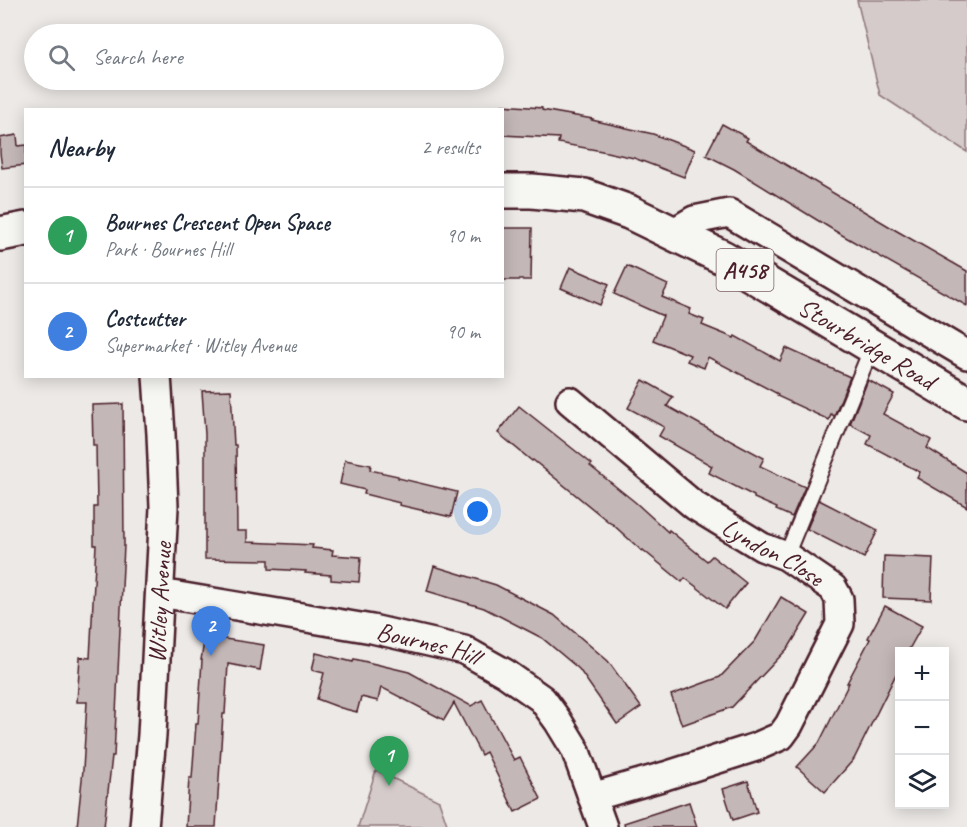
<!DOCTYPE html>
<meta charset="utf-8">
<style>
body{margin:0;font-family:Caveat,sans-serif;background:#f6f6f7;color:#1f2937}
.controls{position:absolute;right:18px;bottom:18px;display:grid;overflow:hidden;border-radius:0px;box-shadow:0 3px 15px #0003}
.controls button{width:54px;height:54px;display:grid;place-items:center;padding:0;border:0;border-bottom:2px solid #e0e1e3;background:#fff;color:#1f2937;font:30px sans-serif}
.you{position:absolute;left:478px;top:512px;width:21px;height:21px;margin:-15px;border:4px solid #fff;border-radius:50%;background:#1a73e8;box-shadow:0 0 0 9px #1a73e833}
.badge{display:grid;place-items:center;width:39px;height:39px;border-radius:50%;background:#1f6fb2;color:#fff;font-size:20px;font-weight:700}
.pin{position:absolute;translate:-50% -50px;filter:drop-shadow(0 2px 3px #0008)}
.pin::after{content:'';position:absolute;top:32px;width:21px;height:18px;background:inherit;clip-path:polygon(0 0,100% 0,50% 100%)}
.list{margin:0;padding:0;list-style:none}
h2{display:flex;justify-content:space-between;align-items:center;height:78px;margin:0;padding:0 24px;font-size:26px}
h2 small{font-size:20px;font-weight:400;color:#747a83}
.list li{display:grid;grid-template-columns:39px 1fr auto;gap:18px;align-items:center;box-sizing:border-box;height:96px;padding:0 24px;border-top:2px solid #e0e1e3}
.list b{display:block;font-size:22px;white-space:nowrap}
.list p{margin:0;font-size:20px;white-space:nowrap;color:#747a83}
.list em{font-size:20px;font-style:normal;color:#747a83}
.icon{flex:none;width:33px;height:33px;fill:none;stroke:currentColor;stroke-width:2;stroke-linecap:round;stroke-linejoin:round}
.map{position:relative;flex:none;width:967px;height:827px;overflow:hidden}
.search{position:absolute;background:#fff;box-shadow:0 3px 15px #0003;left:24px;top:24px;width:480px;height:66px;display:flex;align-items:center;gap:15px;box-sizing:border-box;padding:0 21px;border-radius:33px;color:#747a83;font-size:22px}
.panel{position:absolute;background:#fff;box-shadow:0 3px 15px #0003;left:24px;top:108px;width:480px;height:270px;border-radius:0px}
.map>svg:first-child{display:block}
.green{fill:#d4cbca;stroke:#8f757a;stroke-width:1.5}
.building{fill:#c4b7b7;stroke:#4a1f2b;stroke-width:1.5}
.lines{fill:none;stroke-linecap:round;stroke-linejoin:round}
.service-casing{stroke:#4a1f2b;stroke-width:18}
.minor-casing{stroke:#4a1f2b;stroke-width:32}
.trunk-casing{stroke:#4a1f2b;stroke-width:38}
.service{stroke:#f6f6f2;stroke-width:14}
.minor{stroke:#f6f6f2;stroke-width:27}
.trunk{stroke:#f6f6f2;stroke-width:33}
.labels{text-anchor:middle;stroke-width:4.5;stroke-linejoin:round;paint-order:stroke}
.shield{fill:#f6f6f2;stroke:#7e6067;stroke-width:1.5}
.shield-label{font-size:24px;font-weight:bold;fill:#4a1f2b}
.street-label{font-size:26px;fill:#4a1f2b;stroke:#f6f6f2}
</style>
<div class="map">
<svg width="967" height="827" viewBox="0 0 967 827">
<rect width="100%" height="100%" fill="#ece9e6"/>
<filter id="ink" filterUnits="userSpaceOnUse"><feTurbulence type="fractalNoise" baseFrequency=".0167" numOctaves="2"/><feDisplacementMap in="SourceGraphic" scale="12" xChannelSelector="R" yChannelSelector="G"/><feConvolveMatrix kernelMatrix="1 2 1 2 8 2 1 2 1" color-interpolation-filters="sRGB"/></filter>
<g filter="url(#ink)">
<!-- green -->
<g class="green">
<polygon points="857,0 967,0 967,152 880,95"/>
<polygon points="376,770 439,801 448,827 358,827"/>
</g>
<!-- building -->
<g class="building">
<polygon points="502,105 542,108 542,110 593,119 592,120 653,134 695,150 684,177 634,158 602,151 558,143 559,138 502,135"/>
<polygon points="722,124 748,138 746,141 897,231 967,271 967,306 835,231 734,169 706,155"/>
<polygon points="17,135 18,146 26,145 26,165 2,168 0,153 0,138"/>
<polygon points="502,228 532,228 531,280 502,280"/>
<polygon points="627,266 668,285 662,297 691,309 689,314 704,320 702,325 734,338 735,336 780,361 786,348 850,377 834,416 831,414 829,420 777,396 778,394 708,357 704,368 687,361 690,355 653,340 663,316 614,294"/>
<polygon points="570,267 609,284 600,305 561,288"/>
<polygon points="643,380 673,397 667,406 726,439 727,438 764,458 760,466 805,487 792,517 776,510 777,508 754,498 754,496 709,473 712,466 659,436 664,427 628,408"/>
<polygon points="868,380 894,394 883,414 931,440 927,448 967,473 967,507 917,478 920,472 867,444 871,435 850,424"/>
<polygon points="231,390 234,445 236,445 237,531 247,531 247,542 313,545 312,548 333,550 332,555 361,557 359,582 331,580 331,575 305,573 306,571 269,569 269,560 205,559 205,434 202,391"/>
<polygon points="123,404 124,545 114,756 112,756 104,827 77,827 83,770 87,702 77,702 80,657 90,658 96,545 94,545 94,507 97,507 96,445 93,445 92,405"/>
<polygon points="519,406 592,464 590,466 635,502 668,532 669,530 707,561 712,556 746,583 725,609 685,578 682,582 643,550 642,551 610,522 610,523 533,460 532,461 498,433"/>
<polygon points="345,460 371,465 370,470 398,476 398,478 457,492 451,517 399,505 400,503 364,494 365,490 340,484"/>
<polygon points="819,500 878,530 864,558 807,529"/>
<polygon points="884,556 933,558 931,600 883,598"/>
<polygon points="434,566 496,585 554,615 608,661 641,707 617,724 579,669 542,638 484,608 427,591"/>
<polygon points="781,597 809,614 789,647 732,707 682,725 671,695 720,677 755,641"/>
<polygon points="885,606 922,626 908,651 900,651 900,666 854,759 825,792 797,767 819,743 849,683 847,683 870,639 868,638"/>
<polygon points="205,636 264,645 260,670 228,664 225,714 223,714 216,827 186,827 189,778 192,778 196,724 198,724 202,660 201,660"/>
<polygon points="316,653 353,662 354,659 409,672 471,706 482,700 514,760 520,757 541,799 515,812 486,752 481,755 454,703 444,720 381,687 378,701 361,697 357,712 341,708 317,699 324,673 312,670"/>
<polygon points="748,781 757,812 733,820 723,789"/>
<polygon points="689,802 697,827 625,827 624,823"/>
</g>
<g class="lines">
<!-- service casing -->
<g class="service-casing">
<polyline id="service" points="786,556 872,347"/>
</g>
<!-- minor casing -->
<g class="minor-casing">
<g id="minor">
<polyline points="672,233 694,220 729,213 967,355"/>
<path id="s1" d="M570,401L695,506L762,547L786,556L833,588L839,599L840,624L789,725L781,736L756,747L665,776L592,797"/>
<path id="s2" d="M160,593L372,629L464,650L505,673L542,699L558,721L575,749L603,827"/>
<path id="s3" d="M144,827L152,735L164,507L161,434L157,376"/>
</g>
</g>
<!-- trunk casing -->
<g class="trunk-casing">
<g id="trunk">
<path id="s4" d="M502,191H532L584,196L629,212L722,257L967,403"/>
<polyline points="0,234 26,229"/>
</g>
</g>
<!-- service -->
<use href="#service" class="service"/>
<!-- minor -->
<use href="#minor" class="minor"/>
<!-- trunk -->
<use href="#trunk" class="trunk"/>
</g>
</g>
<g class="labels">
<!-- shield labels -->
<rect class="shield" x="716.5" y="249" width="57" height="42" rx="4.5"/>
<g class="shield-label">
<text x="745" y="278">A458</text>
</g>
<!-- street labels -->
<g class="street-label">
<text dy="9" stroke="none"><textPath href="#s4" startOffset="402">Stourbridge Road</textPath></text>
<text dy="9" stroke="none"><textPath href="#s1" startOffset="254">Lyndon Close</textPath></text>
<text dy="9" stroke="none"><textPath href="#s3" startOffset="225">Witley Avenue</textPath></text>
<text dy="9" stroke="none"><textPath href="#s2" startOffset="273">Bournes Hill</textPath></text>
</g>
</g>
</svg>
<div class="controls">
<button>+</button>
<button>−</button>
<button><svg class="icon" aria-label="layers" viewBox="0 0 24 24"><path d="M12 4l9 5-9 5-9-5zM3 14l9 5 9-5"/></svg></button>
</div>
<div class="you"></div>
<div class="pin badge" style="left:389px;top:786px;background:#2e9e5b">1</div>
<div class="pin badge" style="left:211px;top:656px;background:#3f7fe0">2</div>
<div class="search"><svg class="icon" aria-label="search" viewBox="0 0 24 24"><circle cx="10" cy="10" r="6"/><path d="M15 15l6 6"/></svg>Search here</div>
<section class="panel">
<h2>Nearby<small>2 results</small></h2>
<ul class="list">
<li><span class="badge" style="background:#2e9e5b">1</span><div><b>Bournes Crescent Open Space</b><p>Park · Bournes Hill</p></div><em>90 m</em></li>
<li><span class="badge" style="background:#3f7fe0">2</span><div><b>Costcutter</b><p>Supermarket · Witley Avenue</p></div><em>90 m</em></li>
</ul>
</section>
</div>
